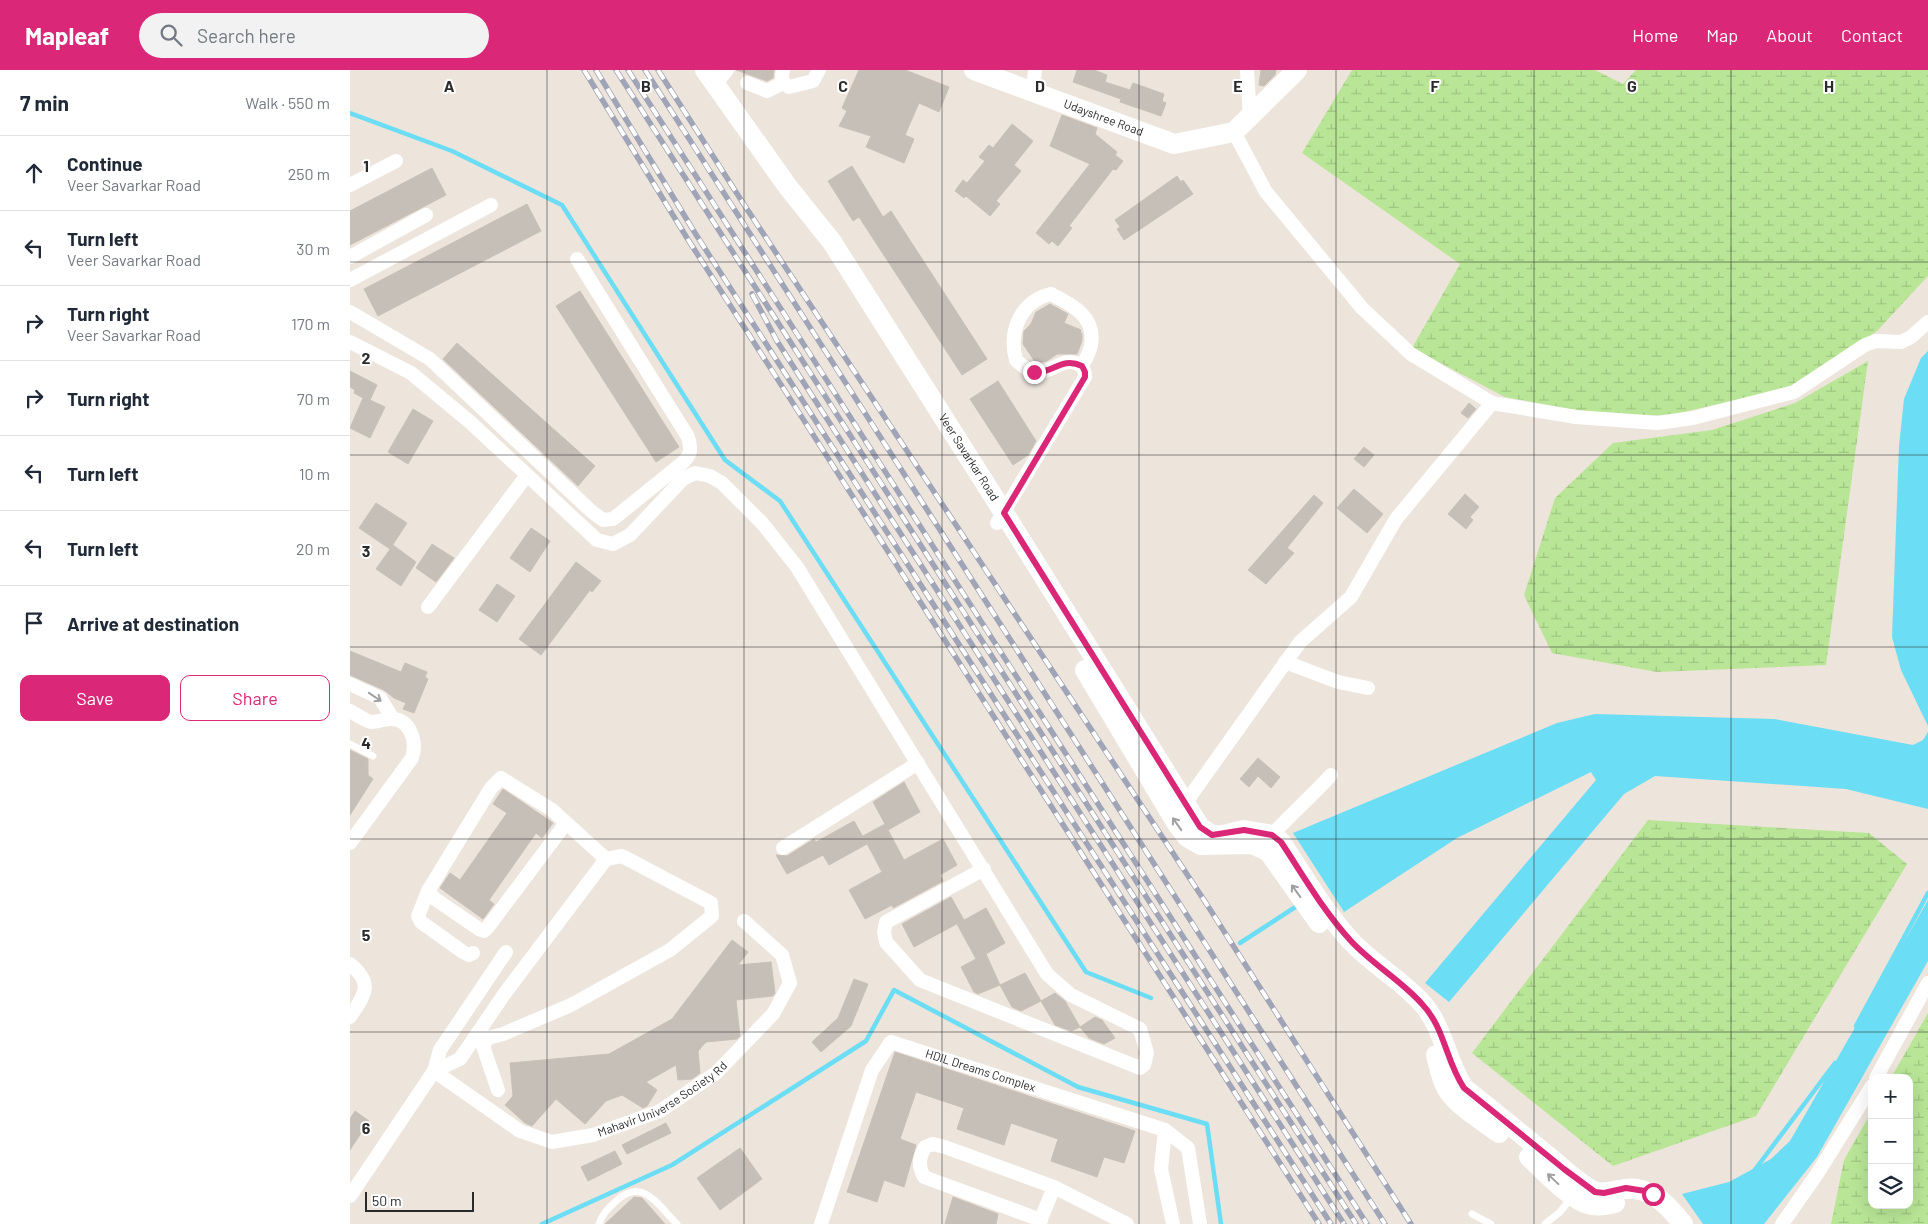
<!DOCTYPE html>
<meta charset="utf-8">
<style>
body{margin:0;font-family:Barlow,sans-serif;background:#f2f2f3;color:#1f2937}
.controls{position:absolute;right:15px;bottom:15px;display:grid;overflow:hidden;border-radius:10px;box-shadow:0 5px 20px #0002}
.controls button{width:45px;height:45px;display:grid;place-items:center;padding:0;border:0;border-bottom:1px solid #e0e1e3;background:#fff;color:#1f2937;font:25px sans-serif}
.scale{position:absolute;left:15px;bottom:12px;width:109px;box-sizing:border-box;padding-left:5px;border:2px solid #2b2b2b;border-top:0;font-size:14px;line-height:18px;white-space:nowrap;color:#2b2b2b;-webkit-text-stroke:4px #fff;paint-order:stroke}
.stop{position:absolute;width:15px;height:15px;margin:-11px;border:4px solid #db2777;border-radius:50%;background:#fff}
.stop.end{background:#db2777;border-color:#fff;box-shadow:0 1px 5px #0008}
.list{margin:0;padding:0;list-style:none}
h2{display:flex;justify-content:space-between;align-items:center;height:65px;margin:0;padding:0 20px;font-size:21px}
h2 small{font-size:16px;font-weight:400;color:#747a83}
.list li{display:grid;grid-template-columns:32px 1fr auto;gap:15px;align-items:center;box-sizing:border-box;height:75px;padding:0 20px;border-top:1px solid #e0e1e3}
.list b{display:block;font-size:19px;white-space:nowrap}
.list p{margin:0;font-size:16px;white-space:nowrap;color:#747a83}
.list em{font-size:16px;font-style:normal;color:#747a83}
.actions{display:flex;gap:10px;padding:15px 20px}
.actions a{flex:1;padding:11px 0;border:1px solid #db2777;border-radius:10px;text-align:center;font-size:18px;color:#db2777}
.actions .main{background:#db2777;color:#fff}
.icon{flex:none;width:28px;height:28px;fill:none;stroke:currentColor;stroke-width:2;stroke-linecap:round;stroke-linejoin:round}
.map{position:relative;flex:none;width:1578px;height:1154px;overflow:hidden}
header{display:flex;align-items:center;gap:30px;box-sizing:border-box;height:70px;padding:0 25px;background:#db2777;color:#fff}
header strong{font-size:24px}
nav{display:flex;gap:28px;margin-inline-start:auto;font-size:18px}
.search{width:350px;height:45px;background:#f2f2f3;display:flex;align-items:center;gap:12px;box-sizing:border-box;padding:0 18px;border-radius:28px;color:#747a83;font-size:19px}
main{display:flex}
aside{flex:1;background:#fff}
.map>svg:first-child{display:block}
.wetland{fill:url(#wetland-marsh)}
.water{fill:#6bddf4}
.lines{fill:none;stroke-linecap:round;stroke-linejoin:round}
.stream{stroke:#6bddf4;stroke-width:4.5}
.building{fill:#c6bfb8;stroke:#c9c0b6}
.lane{stroke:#fff;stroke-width:7}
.street{stroke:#fff;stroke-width:14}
.secondary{stroke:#fff;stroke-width:20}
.rail-casing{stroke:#9fa4b6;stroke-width:5.5}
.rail{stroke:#fff;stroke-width:4;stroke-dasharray:11;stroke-linecap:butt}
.oneway{stroke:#a0a0a0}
.route{stroke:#db2777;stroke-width:6}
.grid{fill:none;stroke:#2b2b2b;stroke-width:1;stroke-opacity:0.55}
.labels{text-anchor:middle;stroke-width:4;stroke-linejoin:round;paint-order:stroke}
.street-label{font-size:12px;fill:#2b2b2b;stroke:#fff}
.grid-label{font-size:16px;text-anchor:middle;font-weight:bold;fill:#2b2b2b;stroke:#fff;stroke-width:4;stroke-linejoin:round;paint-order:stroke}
</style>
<header>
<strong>Mapleaf</strong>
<div class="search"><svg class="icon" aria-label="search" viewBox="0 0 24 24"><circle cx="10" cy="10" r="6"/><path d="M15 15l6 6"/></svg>Search here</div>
<nav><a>Home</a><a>Map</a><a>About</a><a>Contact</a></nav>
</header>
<main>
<aside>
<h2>7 min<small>Walk · 550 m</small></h2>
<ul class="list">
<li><svg class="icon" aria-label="ahead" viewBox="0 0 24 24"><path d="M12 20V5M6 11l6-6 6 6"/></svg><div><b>Continue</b><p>Veer Savarkar Road</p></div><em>250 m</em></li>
<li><svg class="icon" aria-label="left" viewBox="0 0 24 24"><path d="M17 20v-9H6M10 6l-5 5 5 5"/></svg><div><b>Turn left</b><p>Veer Savarkar Road</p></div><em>30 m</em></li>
<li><svg class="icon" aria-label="right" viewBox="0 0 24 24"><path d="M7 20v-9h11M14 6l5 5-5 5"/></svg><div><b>Turn right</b><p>Veer Savarkar Road</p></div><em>170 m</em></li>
<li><svg class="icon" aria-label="right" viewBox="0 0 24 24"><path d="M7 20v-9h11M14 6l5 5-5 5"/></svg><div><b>Turn right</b></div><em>70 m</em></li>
<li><svg class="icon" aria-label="left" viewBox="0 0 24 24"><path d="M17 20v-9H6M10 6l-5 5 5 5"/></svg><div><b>Turn left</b></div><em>10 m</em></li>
<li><svg class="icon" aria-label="left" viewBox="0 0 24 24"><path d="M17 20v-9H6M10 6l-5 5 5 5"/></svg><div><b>Turn left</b></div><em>20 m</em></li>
<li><svg class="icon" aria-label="arrive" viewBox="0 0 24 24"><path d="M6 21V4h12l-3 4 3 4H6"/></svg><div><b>Arrive at destination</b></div></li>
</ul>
<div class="actions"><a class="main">Save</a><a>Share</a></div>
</aside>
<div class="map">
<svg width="1578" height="1154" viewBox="0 0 1578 1154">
<defs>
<pattern id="wetland-marsh" width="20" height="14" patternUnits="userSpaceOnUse" patternTransform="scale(1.25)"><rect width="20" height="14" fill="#b9e696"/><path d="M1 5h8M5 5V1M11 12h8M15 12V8" fill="none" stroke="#9fc581"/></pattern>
</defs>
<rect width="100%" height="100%" fill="#ede4dc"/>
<!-- wetland -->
<g class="wetland">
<polygon points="1002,0 1245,0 1273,14 1286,0 1578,0 1578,206 1527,261 1441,317 1317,346 1231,341 1155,327 1062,278 1110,194 952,83"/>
<polygon points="1518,291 1476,595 1307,602 1202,583 1174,525 1205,428 1263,373 1362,360 1445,333"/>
<polygon points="1298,750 1519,763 1557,794 1406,1046 1263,1096 1122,983"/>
<polygon points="1578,943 1578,1154 1481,1154 1494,1090 1522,1041 1522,1135 1559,1135 1559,1008 1541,1008"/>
</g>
<!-- water -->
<g class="water">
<polygon points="1578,281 1578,656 1551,600 1542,567 1549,376 1554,329 1571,288"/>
<polygon points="1245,644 1424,649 1563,675 1573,670 1578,662 1578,739 1496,719 1305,706 1274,724 1099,932 1075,913 1246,710 1241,702 1107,768 994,842 943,763 1207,653"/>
<polygon points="1578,830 1578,891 1467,1087 1414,1154 1353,1154 1332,1124 1379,1112 1421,1089 1440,1071"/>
</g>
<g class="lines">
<!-- stream -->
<g class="stream">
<polyline points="0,43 102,81 212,135 375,390 430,431 736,902 801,928"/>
<polyline points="890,873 950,834"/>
<polyline points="1506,956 1578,823"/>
<polyline points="1404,1101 1485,993"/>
<polyline points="192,1154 322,1095 516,971 544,920 728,1017 857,1054 871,1154"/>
</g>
</g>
<!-- building -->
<g class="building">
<polygon points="386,0 424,0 423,8 417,11"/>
<polygon points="509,0 555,0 599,17 589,42 569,33 555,65 564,69 554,93 516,77 521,66 489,56 497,41 492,38"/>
<polygon points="727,0 744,0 757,5 755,12 780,20 783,13 814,24 812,31 816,33 811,46 770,32 771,29 723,12"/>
<polygon points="911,0 926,0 925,5 914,16 909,15"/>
<polygon points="712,45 747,58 745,64 767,82 765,85 773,91 766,100 763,99 719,156 722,158 708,176 702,171 699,174 686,163 740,94 700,76"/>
<polygon points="662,54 683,71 664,95 671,101 646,131 650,134 640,146 616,126 614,128 605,121 613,110 617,113 635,91 629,87 639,75 643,78"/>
<polygon points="502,96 533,147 541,141 637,289 612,305 509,147 503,151 478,111"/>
<polygon points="82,98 96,125 0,175 0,141"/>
<polygon points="827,106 831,112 833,110 843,124 774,170 767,159 770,157 765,150"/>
<polygon points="177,134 191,161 28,246 14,219"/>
<polygon points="230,221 329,377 306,392 206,236"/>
<polygon points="700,234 718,244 714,253 731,260 730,263 732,263 732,271 727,284 707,284 697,291 686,293 673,274 674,261 681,254 686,242"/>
<polygon points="107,273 245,396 228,416 93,289"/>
<polygon points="0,301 27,315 20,330 35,337 20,368 0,358 13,328 4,323 5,320 0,317"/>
<polygon points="648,311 686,371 678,385 663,395 620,329"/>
<polygon points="1119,333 1126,339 1118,348 1111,343"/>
<polygon points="63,339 83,351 58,394 38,382"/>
<polygon points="1014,377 1024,385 1014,397 1004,389"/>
<polygon points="1004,419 1033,444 1017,463 987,438"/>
<polygon points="1115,424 1129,437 1120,447 1123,450 1116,459 1098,444"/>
<polygon points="964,425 973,433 937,478 944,483 916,514 898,500"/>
<polygon points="26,433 57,453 40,479 9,458"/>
<polygon points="181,458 200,471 180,502 160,488"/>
<polygon points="82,474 104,488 86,512 66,498"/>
<polygon points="43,475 66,492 51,516 26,499"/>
<polygon points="226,492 251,511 242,522 240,520 191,585 169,569"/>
<polygon points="147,514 165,526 147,552 129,540"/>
<polygon points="0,581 51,602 55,593 77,602 75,607 78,609 64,643 53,639 56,633 44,628 34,620 0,605"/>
<polygon points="0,680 18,689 18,705 23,709 0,745"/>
<polygon points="908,688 930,707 921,718 908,706 899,717 890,709"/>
<polygon points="554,712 570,742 538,760 554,790 593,769 607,795 590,805 593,811 543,838 542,835 515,849 499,820 532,802 513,766 535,754 523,732"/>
<polygon points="153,719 203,753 192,768 186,763 139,830 144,834 133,849 90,818 100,803 110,810 157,743 143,734"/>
<polygon points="504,751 517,774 479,795 473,785 437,804 426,785 437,786 464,769 466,772"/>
<polygon points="601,827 614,850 564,877 552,854"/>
<polygon points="636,838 655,873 636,884 650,915 628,924 624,922 611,897 626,889 607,854"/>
<polygon points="382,870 398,882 388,895 421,892 425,923 423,926 386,930 390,966 387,969 356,972 348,981 350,1003 342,1009 328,1010 326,995 296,1012 307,1020 297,1036 293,1038 272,1025 256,1031 235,1054 206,1029 182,1056 175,1053 155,1035 163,1026 160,993 259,984 322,949"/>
<polygon points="675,903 691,931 671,941 662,937 650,915"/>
<polygon points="504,909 518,914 501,956 471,982 462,972 488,948"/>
<polygon points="705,923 715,931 730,957 721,961 705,955 691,931"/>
<polygon points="745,947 752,950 765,968 754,974 739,968 730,957"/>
<polygon points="545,982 785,1061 774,1093 754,1087 747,1107 701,1091 708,1069 661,1053 654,1075 607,1059 614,1038 566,1022 550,1069 566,1075 554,1117 534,1110 527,1132 497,1122"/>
<polygon points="5,1041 19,1051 0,1080 0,1049"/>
<polygon points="316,1053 321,1063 277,1084 272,1075"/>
<polygon points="390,1078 412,1109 370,1140 347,1108"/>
<polygon points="265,1081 272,1094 238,1111 231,1097"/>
<polygon points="284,1127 292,1128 315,1154 255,1154"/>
<polygon points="603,1127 648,1144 646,1154 595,1154"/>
</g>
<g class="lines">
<!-- lane -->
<g class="lane">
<polyline points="0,674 23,686"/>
<polyline points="1122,1144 1141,1154"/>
<path d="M249,1154C252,1144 258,1139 265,1132C292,1106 307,1134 327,1154"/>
<polyline points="1195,1154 1210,1142 1222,1127"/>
</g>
<!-- street -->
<g class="street">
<path d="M433,0C431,9 432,12 439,17L463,11L469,0"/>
<polyline points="897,0 900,48"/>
<polyline points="397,13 417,21 433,13"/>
<polyline points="365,15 377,0"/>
<polyline points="680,21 684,10 685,0"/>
<polyline points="884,62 916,122 1012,238 1061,284 1142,333 1226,347 1307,353 1343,348 1444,322 1515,275 1526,271 1551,272 1561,267 1578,252"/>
<polyline points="0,115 46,91"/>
<polyline points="0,187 76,145"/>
<polyline points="0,210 141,135"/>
<path d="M0,242L80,289L241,441L253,450L263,449L330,395C341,386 342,380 338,367L227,189"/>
<polyline points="0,272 61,303 120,352 247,470 263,474 280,465 333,409 345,403 360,406 372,413 413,454 447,497 697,904 721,925 790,959 797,983 794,995 790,998 570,910 536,872 534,862 536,852 634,799"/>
<path d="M647,453L735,307C735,301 734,297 728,294C714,287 704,301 690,302C681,303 672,296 666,290C658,261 671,231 701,224C723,235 746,247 741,275C739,284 737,289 731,296"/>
<polyline points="78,537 177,405"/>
<polyline points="935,592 988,612 1018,618"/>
<polyline points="0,614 30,628 43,649"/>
<path d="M0,641C6,644 15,651 21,652C28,652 34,649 41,649C61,649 67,672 62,688L0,773"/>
<polyline points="834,735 950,572 1001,527 1046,449 1142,333"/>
<polyline points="216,753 138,857 134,861 129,859 85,829 78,821 141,718 151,708 202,740 256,789"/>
<path d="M922,765C941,744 962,726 981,705"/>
<polyline points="433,778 568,693"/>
<polyline points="78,821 68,846 71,852 113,882 119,885 123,883"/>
<path id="s1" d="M156,882L90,980L84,1001L170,1061L202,1072L243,1065L310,1041L366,1003L423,944L440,913L432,885L394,851"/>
<path d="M0,894C24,914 15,924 0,947"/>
<polyline points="1526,1008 1578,913"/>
<polyline points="815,1060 811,1099 823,1154"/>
<polyline points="0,1126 84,1001 110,989 155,923 256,789 272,786 361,833 362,846 320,880 221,935 153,964 138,968 133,976 148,1020"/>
<path d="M691,1150L574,1107C568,1096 569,1088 575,1077L583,1074L595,1077L704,1117L777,1154"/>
<path id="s2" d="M471,1154L522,1000L541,972L815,1060L838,1078L850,1154"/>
<polyline points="689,1154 704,1117"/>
<polyline points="1432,1154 1467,1104 1522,1016"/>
</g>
<!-- secondary -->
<g class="secondary">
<path id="s3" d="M355,0L438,117L482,172L654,443L850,757L862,765H873L894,760L922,765L931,772C953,805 974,842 1001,871C1022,894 1053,911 1072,933C1094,958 1096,991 1114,1018C1142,1040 1170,1063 1198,1086C1212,1097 1227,1113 1244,1121C1252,1125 1261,1121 1270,1120C1298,1113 1317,1134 1333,1154"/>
<path id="s4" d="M624,0L824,74L884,62L947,0"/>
<polyline points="735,600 827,754 837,767 851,775 902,774 918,781 969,853"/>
<path d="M1086,985C1089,997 1091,1009 1097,1019C1107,1036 1133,1051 1149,1063"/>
<path d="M1179,1087C1192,1099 1221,1130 1238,1134C1247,1137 1256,1135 1265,1133"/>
</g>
<!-- rail casing -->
<g class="rail-casing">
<g id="rail">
<polyline points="234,0 337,168 969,1154"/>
<polyline points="246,0 345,163 981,1154"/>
<polyline points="266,0 1006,1154"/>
<polyline points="278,0 1017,1154"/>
<polyline points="295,0 1035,1154"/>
<polyline points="308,0 393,133 854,830 1061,1154"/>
<polyline points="402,224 427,271 994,1154"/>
</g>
</g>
<!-- rail -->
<use href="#rail" class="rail"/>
</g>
<!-- one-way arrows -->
<defs><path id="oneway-shaft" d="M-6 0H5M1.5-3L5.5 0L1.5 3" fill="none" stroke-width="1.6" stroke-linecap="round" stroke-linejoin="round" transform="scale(1.25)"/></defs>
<g class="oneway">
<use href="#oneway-shaft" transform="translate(25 627) rotate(34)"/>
<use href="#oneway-shaft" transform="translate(827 754) rotate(-125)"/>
<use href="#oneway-shaft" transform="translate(946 821) rotate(-126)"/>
<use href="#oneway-shaft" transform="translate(1203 1109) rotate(-137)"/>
</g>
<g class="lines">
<!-- route -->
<path class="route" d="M684,302C703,304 711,286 732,296L735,302V307L654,443L850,757L862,765L894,760L922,765L931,772C953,805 974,842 1001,871C1022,894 1052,911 1072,934C1095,958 1096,992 1114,1018L1214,1099L1245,1122L1254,1123L1276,1118L1295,1121L1303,1124"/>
</g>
<!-- grid -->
<path class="grid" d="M197,0V1154M394,0V1154M592,0V1154M789,0V1154M986,0V1154M1184,0V1154M1381,0V1154M0,192H1578M0,385H1578M0,577H1578M0,769H1578M0,962H1578"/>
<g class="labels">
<!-- street labels -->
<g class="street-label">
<text dy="4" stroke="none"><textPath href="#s4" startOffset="138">Udayshree Road</textPath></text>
<text dy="4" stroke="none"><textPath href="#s3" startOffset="469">Veer Savarkar Road</textPath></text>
<text dy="4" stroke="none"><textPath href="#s2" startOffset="290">HDIL Dreams Complex</textPath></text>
<text dy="4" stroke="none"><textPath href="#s1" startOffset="399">Mahavir Universe Society Rd</textPath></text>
</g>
</g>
<g class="grid-label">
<text x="99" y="22">A</text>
<text x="296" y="22">B</text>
<text x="493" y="22">C</text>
<text x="690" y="22">D</text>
<text x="888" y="22">E</text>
<text x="1085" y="22">F</text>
<text x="1282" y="22">G</text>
<text x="1479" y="22">H</text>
<text x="16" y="102">1</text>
<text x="16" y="294">2</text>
<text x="16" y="487">3</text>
<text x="16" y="679">4</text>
<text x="16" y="871">5</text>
<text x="16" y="1064">6</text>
</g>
</svg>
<div class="controls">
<button>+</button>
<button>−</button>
<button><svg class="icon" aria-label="layers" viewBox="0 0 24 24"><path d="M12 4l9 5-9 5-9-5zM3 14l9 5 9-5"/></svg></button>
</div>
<div class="scale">50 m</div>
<div class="stop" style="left:1303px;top:1124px"></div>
<div class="stop end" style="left:684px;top:302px"></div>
</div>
</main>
